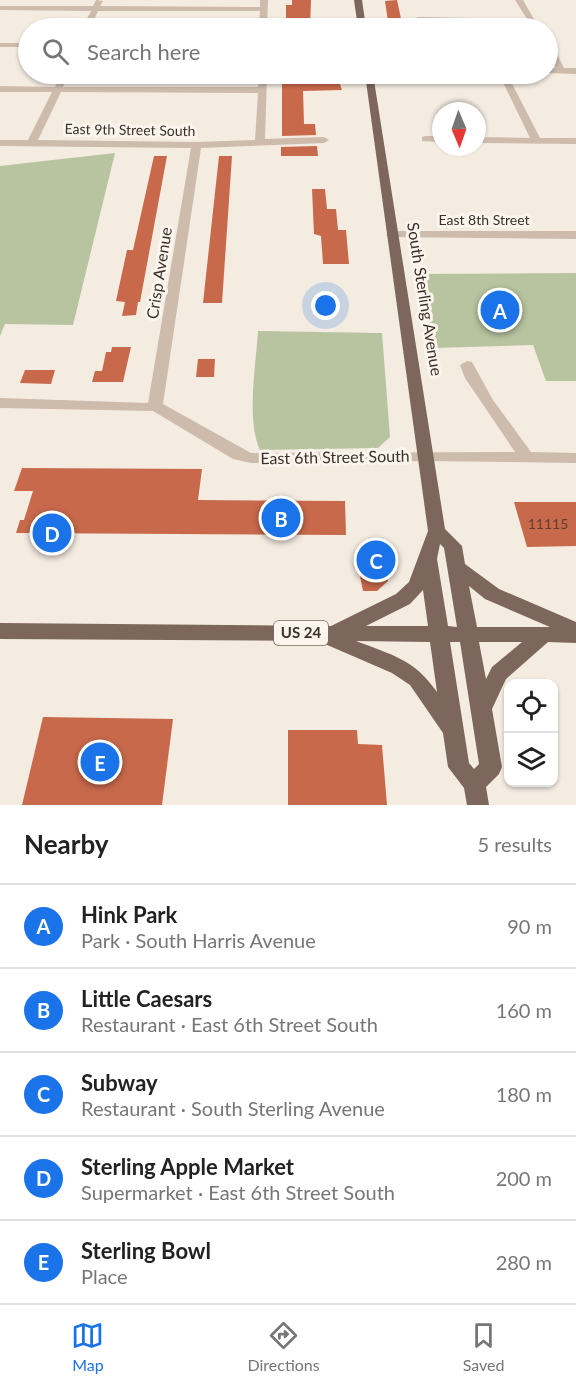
<!DOCTYPE html>
<meta charset="utf-8">
<style>
body{margin:0;font-family:Lato,sans-serif;background:#f6f6f6;color:#222}
.controls{position:absolute;right:18px;bottom:18px;display:grid;overflow:hidden;border-radius:12px;box-shadow:0 2px 4px #0004}
.controls button{width:54px;height:54px;display:grid;place-items:center;padding:0;border:0;border-bottom:2px solid #e0e0e0;background:#fff;color:#222;font:30px sans-serif}
.compass{position:absolute;left:432px;top:102px;width:54px;height:54px;border-radius:50%;background:#fff;box-shadow:0 2px 4px #0004;rotate:178deg}
.you{position:absolute;left:326px;top:306px;width:21px;height:21px;margin:-15px;border:4px solid #fff;border-radius:50%;background:#1a73e8;box-shadow:0 0 0 9px #1a73e833}
.badge{display:grid;place-items:center;width:39px;height:39px;border-radius:50%;background:#1a73e8;color:#fff;font-size:20px;font-weight:700}
.pin{position:absolute;translate:-50% -50%;border:3px solid #fff;box-shadow:0 2px 6px #0006}
.list{margin:0;padding:0;list-style:none}
h2{display:flex;justify-content:space-between;align-items:center;height:78px;margin:0;padding:0 24px;font-size:26px}
h2 small{font-size:20px;font-weight:400;color:#767676}
.list li{display:grid;grid-template-columns:39px 1fr auto;gap:18px;align-items:center;box-sizing:border-box;height:84px;padding:0 24px;border-top:2px solid #e0e0e0}
.list b{display:block;font-size:22px;white-space:nowrap}
.list p{margin:0;font-size:20px;white-space:nowrap;color:#767676}
.list em{font-size:20px;font-style:normal;color:#767676}
.icon{flex:none;width:33px;height:33px;fill:none;stroke:currentColor;stroke-width:2;stroke-linecap:round;stroke-linejoin:round}
.map{position:relative;flex:none;width:576px;height:805px;overflow:hidden}
.search{position:absolute;background:#fff;box-shadow:0 2px 4px #0004;left:18px;right:18px;top:18px;height:66px;display:flex;align-items:center;gap:15px;box-sizing:border-box;padding:0 21px;border-radius:33px;color:#767676;font-size:22px}
.sheet{height:498px;background:#fff}
nav{display:flex;justify-content:space-around;align-items:center;box-sizing:border-box;height:84px;border-top:2px solid #e0e0e0;background:#fff;font-size:16px;color:#767676}
nav a{display:grid;justify-items:center;gap:3px}
nav .on{color:#1a73e8}
.map>svg:first-child{display:block}
.green{fill:#b8c4a0}
.building{fill:#c8694b}
.lines{fill:none;stroke-linecap:round;stroke-linejoin:round}
.minor{fill:#cdbbac;fill-rule:evenodd}
.major{fill:#7d675c;fill-rule:evenodd}
.labels{text-anchor:middle;stroke-width:6;stroke-linejoin:round;paint-order:stroke}
.far-street-label{font-size:14px;fill:#3b302b;stroke:#fbf5ee}
.number-label{font-size:14px;fill:#5e3e33}
.shield{fill:#fbf5ee;stroke:#756b66;stroke-width:1.5}
.shield-label{font-size:15px;font-weight:bold;fill:#3b302b}
.street-label{font-size:16px;fill:#3b302b;stroke:#fbf5ee}
</style>
<div class="map">
<svg width="576" height="805" viewBox="0 0 576 805">
<rect width="100%" height="100%" fill="#f4ebe1"/>
<!-- green -->
<g class="green">
<polygon points="115,153 73,325 5,324 0,336 0,166"/>
<polygon points="576,273 576,381 546,381 533,345 434,348 416,274"/>
<path d="M258,331L382,333L390,437L378,448L260,450C246,420 256,365 258,331Z"/>
</g>
<!-- building -->
<g class="building">
<polygon points="292,0 311,0 310,28 292,28 293,18 286,18 286,5 292,5"/>
<polygon points="397,0 403,28 389,28 385,1"/>
<polygon points="282,78 338,78 342,90 303,91 304,124 315,124 316,135 282,136"/>
<polygon points="317,146 318,156 281,156 281,147"/>
<polygon points="154,156 167,156 140,302 138,302 136,315 122,316 125,302 116,301 127,250 133,250"/>
<polygon points="219,156 232,156 222,303 203,303"/>
<polygon points="312,189 325,189 327,209 336,209 338,230 346,230 349,264 323,264 321,236 314,234"/>
<polygon points="112,347 131,347 123,382 92,382 95,371 102,371 106,352 111,352"/>
<polygon points="198,359 215,359 214,377 196,377"/>
<polygon points="25,370 55,370 51,384 20,383"/>
<polygon points="22,468 202,469 198,500 345,501 346,535 16,533 20,520 24,520 33,491 14,491"/>
<polygon points="514,502 576,502 576,546 527,547"/>
<polygon points="382,554 388,581 377,591 363,591 356,556"/>
<polygon points="43,717 173,719 162,805 22,805"/>
<polygon points="288,730 357,730 358,744 382,745 387,805 288,805"/>
</g>
<g class="lines">
<!-- minor -->
<g class="minor">
<polygon points="96,0 103,1 100,6 260,7 260,0 268,0 267,28 259,28 260,11 98,11 90,28 82,28 91,11 0,10 0,6 93,6"/>
<polygon points="515,0 523,0 539,28 533,28 530,23 418,21 414,19 418,17 527,19"/>
<polygon points="548,42 552,44 564,68 576,68 576,74 548,73 548,69 556,68 548,51"/>
<rect x="0" y="43" width="28" height="4"/>
<path d="M61,74H69L63,87H258L259,74H267L265,139L324,137L329,140L324,143L201,148L163,404L251,453L515,452L465,378L460,365L467,361L472,362L493,400L531,452L576,453V463L427,461L251,463L233,459L153,411L0,408V398L148,403L191,148L0,146V140H28L52,92H0V86L55,87ZM61,92L258,93L255,140L196,142L38,140Z"/>
<polygon points="499,74 507,74 540,138 576,138 576,144 477,143 477,137 530,138"/>
<polygon points="425,136 441,136 441,142 422,141 422,137"/>
<polygon points="392,231 576,231 576,239 388,237 386,235"/>
</g>
<!-- major -->
<g class="major">
<polygon points="354,0 362,0 366,28 358,28"/>
<path d="M365,74H373L445,529L462,546L465,564L499,589L576,622V643L548,642L506,679L492,709L502,767L499,774L486,787L489,805H467L464,788L448,767L443,733L410,685L392,673L318,641L0,639V623L331,626L396,594L409,582L428,531ZM440,544L444,548L457,627L448,626L437,559ZM469,586L485,599L550,627H477ZM423,590L428,626H366L410,604ZM356,641L430,642L437,692C414,659 392,655 356,641ZM450,642H460L479,764L474,769L469,763ZM479,642H522L492,667L486,679Z"/>
</g>
</g>
<g class="labels">
<!-- far-street labels -->
<g class="far-street-label">
<text transform="translate(130 130) rotate(1)" y="5">East 9th Street South</text>
<text x="484" y="225">East 8th Street</text>
</g>
<!-- number labels -->
<g class="number-label">
<text x="548" y="529">11115</text>
</g>
<!-- shield labels -->
<rect class="shield" x="274" y="621" width="54" height="24" rx="4.5"/>
<g class="shield-label">
<text x="301" y="638">US 24</text>
</g>
<!-- street labels -->
<g class="street-label">
<text transform="translate(159 273) rotate(-81)" y="6">Crisp Avenue</text>
<text transform="translate(425 299) rotate(81)" y="6">South Sterling Avenue</text>
<text transform="translate(335 457) rotate(-1)" y="6">East 6th Street South</text>
</g>
</g>
</svg>
<div class="controls">
<button><svg class="icon" aria-label="locate" viewBox="0 0 24 24"><circle cx="12" cy="12" r="6"/><path d="M12 2v4M12 18v4M2 12h4M18 12h4"/></svg></button>
<button><svg class="icon" aria-label="layers" viewBox="0 0 24 24"><path d="M12 4l9 5-9 5-9-5zM3 14l9 5 9-5"/></svg></button>
</div>
<svg class="compass" viewBox="-18 -18 36 36"><path d="M0-13l5 13h-10z" fill="#e53935"/><path d="M0 13l5-13h-10z" fill="#767676"/></svg>
<div class="you"></div>
<div class="pin badge" style="left:500px;top:310px">A</div>
<div class="pin badge" style="left:281px;top:518px">B</div>
<div class="pin badge" style="left:376px;top:560px">C</div>
<div class="pin badge" style="left:52px;top:533px">D</div>
<div class="pin badge" style="left:100px;top:762px">E</div>
<div class="search"><svg class="icon" aria-label="search" viewBox="0 0 24 24"><circle cx="10" cy="10" r="6"/><path d="M15 15l6 6"/></svg>Search here</div>
</div>
<section class="sheet">
<h2>Nearby<small>5 results</small></h2>
<ul class="list">
<li><span class="badge">A</span><div><b>Hink Park</b><p>Park · South Harris Avenue</p></div><em>90 m</em></li>
<li><span class="badge">B</span><div><b>Little Caesars</b><p>Restaurant · East 6th Street South</p></div><em>160 m</em></li>
<li><span class="badge">C</span><div><b>Subway</b><p>Restaurant · South Sterling Avenue</p></div><em>180 m</em></li>
<li><span class="badge">D</span><div><b>Sterling Apple Market</b><p>Supermarket · East 6th Street South</p></div><em>200 m</em></li>
<li><span class="badge">E</span><div><b>Sterling Bowl</b><p>Place</p></div><em>280 m</em></li>
</ul>
</section>
<nav>
<a class="on"><svg class="icon" aria-label="map" viewBox="0 0 24 24"><path d="M3 6l6-2 6 2 6-2v14l-6 2-6-2-6 2zM9 4v14M15 6v14"/></svg>Map</a>
<a><svg class="icon" aria-label="directions" viewBox="0 0 24 24"><path d="M12 3l9 9-9 9-9-9zM9 14v-3h6M13 9l2 2-2 2"/></svg>Directions</a>
<a><svg class="icon" aria-label="saved" viewBox="0 0 24 24"><path d="M7 4h10v16l-5-4-5 4z"/></svg>Saved</a>
</nav>
